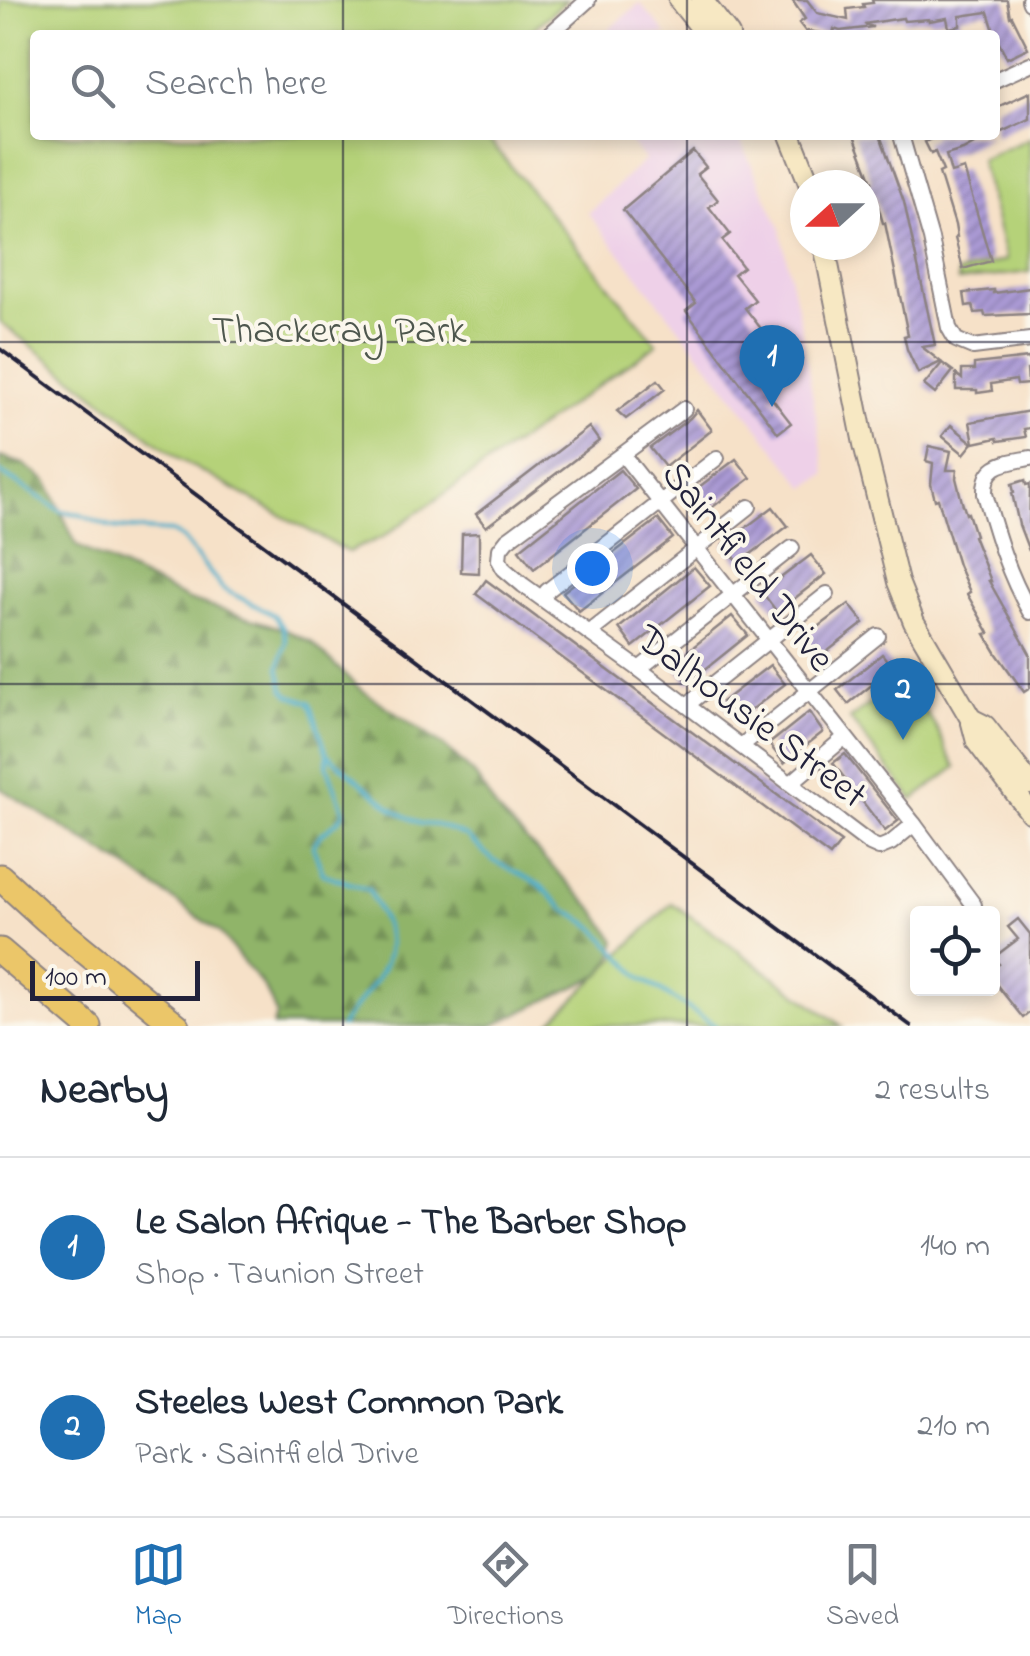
<!DOCTYPE html>
<meta charset="utf-8">
<style>
body{margin:0;font-family:"Indie Flower",sans-serif;background:#f6f6f7;color:#1f2937}
.controls{position:absolute;right:30px;bottom:30px;display:grid;overflow:hidden;border-radius:10px;box-shadow:0 5px 15px #0003}
.controls button{width:90px;height:90px;display:grid;place-items:center;padding:0;border:0;border-bottom:2px solid #e0e1e3;background:#fff;color:#1f2937;font:50px sans-serif}
.compass{position:absolute;left:790px;top:170px;width:90px;height:90px;border-radius:50%;background:#fff;box-shadow:0 5px 15px #0003;rotate:249deg}
.scale{position:absolute;left:30px;bottom:25px;width:170px;box-sizing:border-box;padding-left:10px;border:5px solid #22223b;border-top:0;font-size:28px;line-height:35px;white-space:nowrap;color:#22223b;-webkit-text-stroke:8px #fbf7ec;paint-order:stroke}
.you{position:absolute;left:592px;top:568px;width:35px;height:35px;margin:-25px;border:8px solid #fff;border-radius:50%;background:#1a73e8;box-shadow:0 0 0 15px #1a73e833}
.badge{display:grid;place-items:center;width:65px;height:65px;border-radius:50%;background:#1f6fb2;color:#fff;font-size:32px;font-weight:700}
.pin{position:absolute;translate:-50% -82px;filter:drop-shadow(0 2px 5px #0008)}
.pin::after{content:'';position:absolute;top:52px;width:35px;height:30px;background:inherit;clip-path:polygon(0 0,100% 0,50% 100%)}
.list{margin:0;padding:0;list-style:none}
h2{display:flex;justify-content:space-between;align-items:center;height:130px;margin:0;padding:0 40px;font-size:42px}
h2 small{font-size:32px;font-weight:400;color:#747a83}
.list li{display:grid;grid-template-columns:65px 1fr auto;gap:30px;align-items:center;box-sizing:border-box;height:180px;padding:0 40px;border-top:2px solid #e0e1e3}
.list b{display:block;font-size:38px;white-space:nowrap}
.list p{margin:0;font-size:32px;white-space:nowrap;color:#747a83}
.list em{font-size:32px;font-style:normal;color:#747a83}
.icon{flex:none;width:55px;height:55px;fill:none;stroke:currentColor;stroke-width:2;stroke-linecap:round;stroke-linejoin:round}
.map{position:relative;flex:none;width:1030px;height:1026px;overflow:hidden}
.search{position:absolute;background:#fff;box-shadow:0 5px 15px #0003;left:30px;right:30px;top:30px;height:110px;display:flex;align-items:center;gap:25px;box-sizing:border-box;padding:0 35px;border-radius:10px;color:#747a83;font-size:38px}
.sheet{height:490px;background:#fff}
nav{display:flex;justify-content:space-around;align-items:center;box-sizing:border-box;height:140px;border-top:2px solid #e0e1e3;background:#fff;font-size:28px;color:#747a83}
nav a{display:grid;justify-items:center;gap:5px}
nav .on{color:#1f6fb2}
.map>svg:first-child{display:block}
.built{fill:#eed0e8}
.green{fill:#b5d279;stroke:#6c7a5a;stroke-width:2.5}
.forest{fill:url(#forest-firs);stroke:#596b52;stroke-width:2.5}
.lines{fill:none;stroke-linecap:round;stroke-linejoin:round}
.stream{stroke:#4badca;stroke-width:4}
.building{fill:url(#building-hatch)}
.minor-casing{stroke:#8c8282;stroke-width:18}
.secondary-casing{stroke:#8c8282;stroke-width:24}
.motorway-casing{stroke:#8c8282;stroke-width:29}
.minor{stroke:#fff;stroke-width:14}
.secondary{stroke:#f7e8c3;stroke-width:20}
.motorway{stroke:#ebc669;stroke-width:25}
.rail{stroke:#22223b;stroke-width:4}
.grid{fill:none;stroke:#22223b;stroke-width:2.5;stroke-opacity:0.55}
.labels{text-anchor:middle;stroke-width:8;stroke-linejoin:round;paint-order:stroke}
.park-label{font-size:40px;fill:#4e574e;stroke:#fbf7ec}
.street-label{font-size:40px;fill:#22223b;stroke:#fbf7ec}
</style>
<div class="map">
<svg width="1030" height="1026" viewBox="0 0 1030 1026">
<defs>
<pattern id="forest-firs" width="22" height="20" patternUnits="userSpaceOnUse" patternTransform="scale(2.5)"><rect width="22" height="20" fill="#90b469"/><path d="M5 1l3.5 6h-7zM16 11l3.5 6h-7z" fill="#759258"/></pattern>
<pattern id="building-hatch" width="6" height="6" patternUnits="userSpaceOnUse" patternTransform="scale(2.5)"><rect width="6" height="6" fill="#aa9ad4"/><path d="M-1 1l2-2M0 6l6-6M5 7l2-2" fill="none" stroke="#8a7dad"/></pattern>
</defs>
<rect width="100%" height="100%" fill="#fbf7ec"/>
<filter id="ink" filterUnits="userSpaceOnUse"><feTurbulence type="fractalNoise" baseFrequency=".01" numOctaves="2"/><feDisplacementMap in="SourceGraphic" scale="20" xChannelSelector="R" yChannelSelector="G"/><feConvolveMatrix kernelMatrix="1 2 1 2 8 2 1 2 1" color-interpolation-filters="sRGB"/></filter>
<filter id="wash" filterUnits="userSpaceOnUse"><feTurbulence type="fractalNoise" baseFrequency=".0048" numOctaves="4" result="noise"/><feDisplacementMap in="SourceGraphic" scale="40" xChannelSelector="R" yChannelSelector="G"/><feGaussianBlur stdDeviation="2.25" result="paint"/><feColorMatrix in="noise" values="0 0 0 0 0 0 0 0 0 0 0 0 0 0 0 0 0 1.4 0 .05"/><feComposite in="paint" operator="in"/></filter>
<g filter="url(#wash)">
<rect width="100%" height="100%" fill="#f6e1c8"/>
<!-- built -->
<g class="built">
<polygon points="640,3 667,35 602,35"/>
<polygon points="624,135 738,135 780,228 800,322 826,474 806,488 588,213 645,160"/>
</g>
<!-- green -->
<g class="green">
<polygon points="0,0 567,0 526,35 35,35 35,135 485,135 657,344 383,537 348,552 179,459 0,322"/>
<polygon points="1030,138 1030,272 958,281 958,273 1006,260 980,160"/>
<path d="M900,681C911,698 928,712 937,729C944,743 946,753 956,767L913,800L850,719Z"/>
<polygon points="672,903 842,1026 547,1026"/>
</g>
<!-- forest -->
<polygon class="forest" points="0,457 23,464 47,481 77,546 189,600 284,629 311,642 359,688 444,746 475,775 498,812 595,910 616,941 614,955 600,975 492,1026 273,1026 276,1014 266,990 219,932 125,866 0,788"/>
<g class="lines">
<!-- stream -->
<g class="stream">
<polyline points="0,472 61,511 78,514 113,528 172,532 183,539 223,589 274,615 283,627 286,642 279,668 284,689 289,695 310,702 327,754 394,810 421,824 437,825 466,836 494,861 539,884 563,908 594,927 641,978 716,1026"/>
<path d="M327,754V765L344,812C334,831 322,826 313,847L323,874L369,890C375,905 385,920 388,935C395,970 358,999 341,1026"/>
</g>
</g>
<g id="blocks">
<!-- building -->
<g class="building">
<polygon points="792,0 807,0 817,13 848,20 847,9 864,7 863,4 873,3 872,0 1007,0 1010,17 1012,16 1028,48 1007,58 995,34 988,12 960,16 960,26 949,28 947,18 929,21 929,19 904,21 903,18 864,24 873,27 840,31 834,29 833,35 808,31 806,32 799,23 805,19"/>
<polygon points="1030,92 1030,119 995,135 995,108"/>
<polygon points="854,135 880,135 904,202 935,345 922,347 941,362 918,373 907,349 904,336 908,335 885,223 883,223 875,195 873,196 868,183 872,182"/>
<polygon points="932,135 990,135 963,150 946,155 951,173 964,169 991,261 963,269 955,238 957,237 955,225 939,173 943,171 935,152 931,154 925,142 933,138"/>
<polygon points="693,151 706,167 697,174 718,200 709,207 730,234 722,240 743,267 734,274 755,300 745,308 766,335 752,346 773,373 767,378 777,391 770,396 791,423 778,433 686,311 696,303 623,210"/>
<polygon points="1030,288 1030,314 985,316 984,312 975,313 973,305 966,306 964,293 994,290 994,293"/>
<polygon points="1029,358 1030,370 1027,370 1028,384 1017,385 1016,380 991,384 992,391 977,393 977,390 956,390 956,374 962,379 962,370 974,370 974,364"/>
<polygon points="942,363 953,371 935,394 924,385"/>
<polygon points="658,380 665,389 626,419 617,411"/>
<polygon points="697,410 712,430 665,467 650,448 690,418"/>
<polygon points="1030,411 1030,428 1024,429 1026,437 998,441 997,438 974,443 970,422"/>
<polygon points="951,425 973,443 964,454 942,436"/>
<polygon points="589,427 599,441 486,527 476,514"/>
<polygon points="929,446 951,451 947,470 957,470 956,478 962,502 966,514 968,513 975,535 973,536 991,581 989,581 1030,654 1030,688 1024,692 997,654 985,634 989,633 967,594 970,592 958,565 938,499 935,500 931,484 933,463 926,461"/>
<polygon points="736,459 751,478 702,515 687,496"/>
<polygon points="620,470 636,489 534,569 519,550"/>
<polygon points="1025,480 1026,485 1030,484 1029,551 1019,525 1012,493 1014,492 1012,484"/>
<polygon points="773,507 788,526 739,563 724,544"/>
<polygon points="658,519 673,538 579,611 563,592"/>
<polygon points="479,533 479,573 461,572 462,534"/>
<polygon points="811,555 826,574 777,612 762,592"/>
<polygon points="694,567 710,586 633,647 619,628"/>
<polygon points="486,580 841,842 830,856 476,594"/>
<polygon points="849,604 864,623 815,661 800,641"/>
<polygon points="732,616 748,635 688,683 673,663"/>
<polygon points="882,654 893,668 848,704 837,690"/>
<polygon points="770,665 785,684 737,721 722,702"/>
<polygon points="809,712 823,732 784,763 769,744"/>
<polygon points="845,754 898,821 885,831 833,763"/>
<polygon points="1018,919 1030,934 1030,1012 1023,1018 992,979 992,969 999,964 993,958 1018,939 1008,927"/>
</g>
</g>
</g>
<g filter="url(#ink)">
<use href="#blocks" fill-opacity="0" stroke="#8c8282" stroke-width="2.5"/>
<g class="lines">
<!-- minor casing -->
<g class="minor-casing">
<g id="minor">
<polyline points="1029,0 1030,3"/>
<polyline points="549,35 588,0"/>
<polyline points="995,80 1030,64"/>
<polyline points="901,135 931,239 949,328 956,340 973,347 1030,340"/>
<polyline points="684,409 507,540 500,549 499,560 504,569 523,585 639,669 870,844 879,848 891,843 914,824"/>
<polyline points="623,455 914,824 974,905"/>
<path d="M1030,458C1005,463 984,463 985,494C997,536 1008,574 1030,612"/>
<polyline points="542,598 547,591 717,458"/>
<polyline points="589,633 749,507"/>
<polyline points="639,669 792,548"/>
<polyline points="687,705 827,594"/>
<polyline points="741,746 878,636"/>
<polyline points="791,783 844,738"/>
</g>
</g>
<!-- secondary casing -->
<g class="secondary-casing">
<g id="secondary">
<polyline points="679,0 707,35"/>
<polyline points="702,0 729,35"/>
<polyline points="790,135 810,185"/>
<polyline points="824,245 864,444 898,582 914,622 971,719 977,742 1030,812"/>
<polyline points="971,719 985,726 1030,784"/>
</g>
</g>
<!-- motorway casing -->
<g class="motorway-casing">
<g id="motorway">
<polyline points="0,877 46,919 177,1026"/>
<polyline points="0,951 88,1026"/>
</g>
</g>
<!-- minor -->
<use href="#minor" class="minor"/>
<!-- secondary -->
<use href="#secondary" class="secondary"/>
<!-- motorway -->
<use href="#motorway" class="motorway"/>
<!-- rail -->
<polyline class="rail" points="0,349 911,1026"/>
</g>
</g>
<!-- grid -->
<path class="grid" d="M343,0V35M687,0V35M343,135V1026M687,135V1026M0,342H1030M0,684H1030"/>
<g class="labels">
<!-- park labels -->
<g class="park-label">
<text x="339" y="342">Thackeray Park</text>
</g>
<!-- street labels -->
<g class="street-label">
<text transform="translate(750 565) rotate(52)" y="14">Saintfield Drive</text>
<text transform="translate(753 715) rotate(37)" y="14">Dalhousie Street</text>
</g>
</g>
</svg>
<div class="controls">
<button><svg class="icon" aria-label="locate" viewBox="0 0 24 24"><circle cx="12" cy="12" r="6"/><path d="M12 2v4M12 18v4M2 12h4M18 12h4"/></svg></button>
</div>
<svg class="compass" viewBox="-18 -18 36 36"><path d="M0-13l5 13h-10z" fill="#e53935"/><path d="M0 13l5-13h-10z" fill="#747a83"/></svg>
<div class="scale">100 m</div>
<div class="you"></div>
<div class="pin badge" style="left:772px;top:407px">1</div>
<div class="pin badge" style="left:903px;top:740px">2</div>
<div class="search"><svg class="icon" aria-label="search" viewBox="0 0 24 24"><circle cx="10" cy="10" r="6"/><path d="M15 15l6 6"/></svg>Search here</div>
</div>
<section class="sheet">
<h2>Nearby<small>2 results</small></h2>
<ul class="list">
<li><span class="badge">1</span><div><b>Le Salon Afrique - The Barber Shop</b><p>Shop · Taunion Street</p></div><em>140 m</em></li>
<li><span class="badge">2</span><div><b>Steeles West Common Park</b><p>Park · Saintfield Drive</p></div><em>210 m</em></li>
</ul>
</section>
<nav>
<a class="on"><svg class="icon" aria-label="map" viewBox="0 0 24 24"><path d="M3 6l6-2 6 2 6-2v14l-6 2-6-2-6 2zM9 4v14M15 6v14"/></svg>Map</a>
<a><svg class="icon" aria-label="directions" viewBox="0 0 24 24"><path d="M12 3l9 9-9 9-9-9zM9 14v-3h6M13 9l2 2-2 2"/></svg>Directions</a>
<a><svg class="icon" aria-label="saved" viewBox="0 0 24 24"><path d="M7 4h10v16l-5-4-5 4z"/></svg>Saved</a>
</nav>
